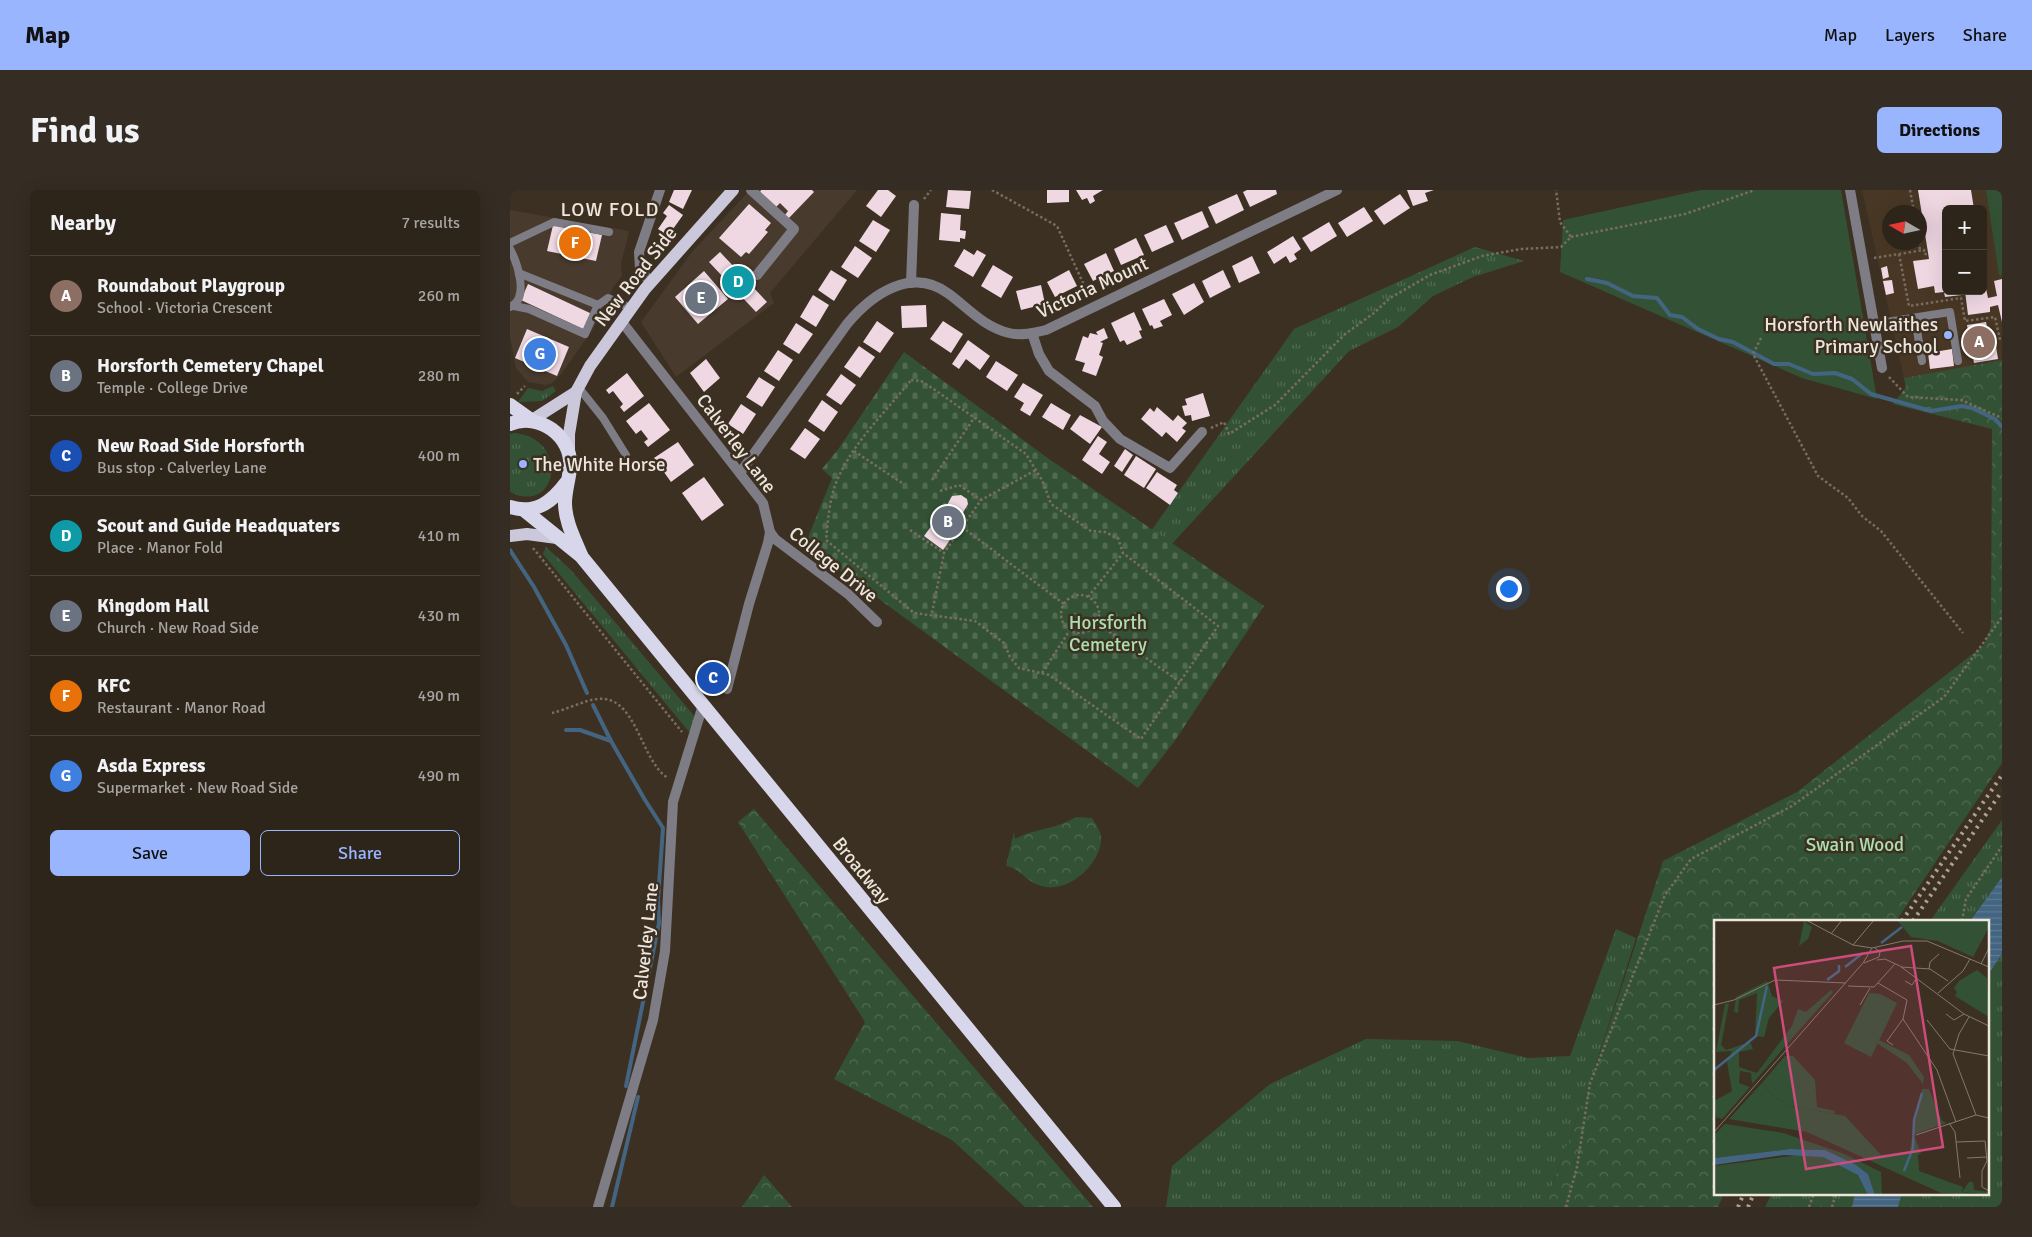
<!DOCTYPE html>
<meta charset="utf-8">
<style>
body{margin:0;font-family:Signika,sans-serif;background:#352c23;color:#f1f3f6}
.controls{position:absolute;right:15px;top:15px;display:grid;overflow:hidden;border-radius:8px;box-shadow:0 5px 20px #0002}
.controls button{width:45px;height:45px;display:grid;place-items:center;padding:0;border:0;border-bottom:1px solid #484139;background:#2d241a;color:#f1f3f6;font:25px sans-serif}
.compass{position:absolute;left:1372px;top:15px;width:45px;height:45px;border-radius:50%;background:#2d241a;box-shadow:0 5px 20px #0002;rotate:279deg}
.you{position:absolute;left:998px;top:398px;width:18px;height:18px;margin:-12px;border:4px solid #fff;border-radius:50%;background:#1a73e8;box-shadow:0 0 0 8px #1a73e833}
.badge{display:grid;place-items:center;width:32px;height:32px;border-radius:50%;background:#99b5fd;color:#fff;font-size:16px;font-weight:700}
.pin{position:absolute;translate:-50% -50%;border:2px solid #fff;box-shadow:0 1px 5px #0006}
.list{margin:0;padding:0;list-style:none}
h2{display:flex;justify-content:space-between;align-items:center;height:65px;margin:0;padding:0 20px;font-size:21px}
h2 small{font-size:16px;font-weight:400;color:#a7a4a2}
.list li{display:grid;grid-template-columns:32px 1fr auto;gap:15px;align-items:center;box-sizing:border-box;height:80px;padding:0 20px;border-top:1px solid #484139}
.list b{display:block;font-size:19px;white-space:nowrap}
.list p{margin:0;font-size:16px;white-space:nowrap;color:#a7a4a2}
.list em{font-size:16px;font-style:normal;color:#a7a4a2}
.actions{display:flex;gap:10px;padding:15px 20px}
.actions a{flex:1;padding:11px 0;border:1px solid #99b5fd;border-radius:8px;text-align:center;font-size:18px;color:#99b5fd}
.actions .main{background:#99b5fd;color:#111}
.map{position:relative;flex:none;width:1492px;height:1017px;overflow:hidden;border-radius:8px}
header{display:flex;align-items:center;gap:30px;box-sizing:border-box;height:70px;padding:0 25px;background:#99b5fd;color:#111}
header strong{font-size:24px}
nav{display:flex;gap:28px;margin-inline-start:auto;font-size:18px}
.intro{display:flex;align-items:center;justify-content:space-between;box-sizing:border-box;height:120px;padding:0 30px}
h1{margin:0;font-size:35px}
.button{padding:12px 22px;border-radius:8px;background:#99b5fd;color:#111;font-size:18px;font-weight:700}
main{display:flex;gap:30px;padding:0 30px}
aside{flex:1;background:#2d241a;border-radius:8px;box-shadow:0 5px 20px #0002}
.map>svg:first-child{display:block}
.commercial{fill:#493a2e}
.built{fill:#483724;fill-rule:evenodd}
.grass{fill:url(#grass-tufts)}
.forest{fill:url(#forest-crowns)}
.cemetery{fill:url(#cemetery-stones)}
.park{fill:#335235}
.water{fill:url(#water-rules)}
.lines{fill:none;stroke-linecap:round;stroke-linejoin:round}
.stream{stroke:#436581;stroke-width:4}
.building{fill:#f0d8e3}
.path{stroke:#786d61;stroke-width:2.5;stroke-dasharray:2.5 2.5;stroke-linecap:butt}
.service{stroke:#7e7d86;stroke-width:8}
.minor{stroke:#7e7d86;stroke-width:10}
.primary{stroke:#cac8da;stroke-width:12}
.trunk{stroke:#d8d6ea;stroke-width:14}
.rail{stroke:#aba297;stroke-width:4;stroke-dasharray:2.5 5;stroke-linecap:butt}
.poi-dot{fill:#99b5fd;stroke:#3c3022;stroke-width:2}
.labels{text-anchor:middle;stroke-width:5;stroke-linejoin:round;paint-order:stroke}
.street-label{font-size:19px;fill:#eee6dd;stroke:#3c3022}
.poi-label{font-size:19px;fill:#eee6dd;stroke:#3c3022;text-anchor:end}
.park-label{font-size:19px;fill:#aae0ad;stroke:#3c3022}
.neighbourhood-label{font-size:20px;letter-spacing:1px;fill:#eee6dd;stroke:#3c3022}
.inset-river{fill:none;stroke:#436581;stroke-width:2.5}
.inset-road{fill:none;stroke:#83796d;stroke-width:1}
.view{fill:#cd4c7c;fill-opacity:0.15;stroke:#cd4c7c;stroke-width:2.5}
.inset-edge{fill:none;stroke:#eee6dd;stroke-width:2.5}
</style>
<header>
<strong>Map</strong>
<nav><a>Map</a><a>Layers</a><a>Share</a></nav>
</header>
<div class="intro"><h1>Find us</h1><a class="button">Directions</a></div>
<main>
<aside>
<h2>Nearby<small>7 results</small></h2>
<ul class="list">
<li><span class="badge" style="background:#8d6e63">A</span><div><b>Roundabout Playgroup</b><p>School · Victoria Crescent</p></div><em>260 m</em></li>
<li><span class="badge" style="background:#6b7280">B</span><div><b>Horsforth Cemetery Chapel</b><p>Temple · College Drive</p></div><em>280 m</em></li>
<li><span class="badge" style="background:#1a4fb4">C</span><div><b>New Road Side Horsforth</b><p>Bus stop · Calverley Lane</p></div><em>400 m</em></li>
<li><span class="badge" style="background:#0f9aa8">D</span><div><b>Scout and Guide Headquaters</b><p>Place · Manor Fold</p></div><em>410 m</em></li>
<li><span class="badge" style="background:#6b7280">E</span><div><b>Kingdom Hall</b><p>Church · New Road Side</p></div><em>430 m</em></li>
<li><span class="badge" style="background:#e8710a">F</span><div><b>KFC</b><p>Restaurant · Manor Road</p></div><em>490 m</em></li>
<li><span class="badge" style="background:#3f7fe0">G</span><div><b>Asda Express</b><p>Supermarket · New Road Side</p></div><em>490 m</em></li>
</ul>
<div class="actions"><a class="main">Save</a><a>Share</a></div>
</aside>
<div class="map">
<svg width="1492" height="1017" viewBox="0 0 1492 1017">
<defs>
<pattern id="grass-tufts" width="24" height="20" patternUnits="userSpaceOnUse" patternTransform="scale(1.25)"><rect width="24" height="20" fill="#335235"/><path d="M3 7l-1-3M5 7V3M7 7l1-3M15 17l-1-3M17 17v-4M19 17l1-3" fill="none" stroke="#516b52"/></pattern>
<pattern id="forest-crowns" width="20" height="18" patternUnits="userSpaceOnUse" patternTransform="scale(1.25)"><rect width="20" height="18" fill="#335235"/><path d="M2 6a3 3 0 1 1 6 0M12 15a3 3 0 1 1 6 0" fill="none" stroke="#516b52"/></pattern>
<pattern id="cemetery-stones" width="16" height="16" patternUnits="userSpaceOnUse" patternTransform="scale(1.25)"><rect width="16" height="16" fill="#335235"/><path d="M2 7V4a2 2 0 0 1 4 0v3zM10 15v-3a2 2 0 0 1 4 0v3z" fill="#516b52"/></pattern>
<pattern id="water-rules" width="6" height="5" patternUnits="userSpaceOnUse" patternTransform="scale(1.25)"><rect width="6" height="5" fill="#436581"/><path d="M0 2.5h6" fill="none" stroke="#5e7b92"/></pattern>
</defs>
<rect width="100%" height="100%" fill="#3c3022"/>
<!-- commercial -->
<g class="commercial">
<polygon points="240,0 347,0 260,103 264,113 166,187 131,132 182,62"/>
<polygon points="0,20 119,41 111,74 112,86 104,96 83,139 52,183 42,193 36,195 18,192 6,178 0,147"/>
</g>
<!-- built -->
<path class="built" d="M1352,0H1492V217L1396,197ZM1436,19H1473V101H1436ZM1380,22H1410V52H1380Z"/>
<!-- grass -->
<g class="grass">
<polygon points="965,57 1014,71 963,87 923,106 888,137 839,161 661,355 641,341 784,139"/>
<polygon points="43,196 46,201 32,211 8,212 18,198 32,201"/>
<path d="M5,243C60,249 48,326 0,302V244Z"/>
<polygon points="36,357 61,380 186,528 179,542 33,364"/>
<polygon points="1492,630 1492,687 1460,731 1420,731"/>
<polygon points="1106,739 1126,748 1080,893 1034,1017 656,1017 662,976 760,894 856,849 947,851 1018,868 1060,866"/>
<polygon points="1492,764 1492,1017 1384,1017 1386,1003 1478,1003 1478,785"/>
<polygon points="1262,1003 1345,1003 1342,1017 1255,1017"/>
</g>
<!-- forest -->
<g class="forest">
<polygon points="1492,170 1492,573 1386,731 1206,731 1206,1003 1214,1003 1208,1017 1034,1017 1080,893 1153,671 1287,602 1474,455 1481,436 1482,239 1383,214 1396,197 1394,188"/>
<polygon points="244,619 583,1017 515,1017 442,950 324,889 355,832 228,632"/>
<path d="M566,627L582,628C585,633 590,640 591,646C593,671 562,701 537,697C515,694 512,678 496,676L504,642L505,649C525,638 545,640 566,627Z"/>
<polygon points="254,985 282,1017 232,1017"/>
</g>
<!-- cemetery -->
<polygon class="cemetery" points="394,162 539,269 754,416 664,552 628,598 295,355 322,288 312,279 329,258"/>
<!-- park -->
<g class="park">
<polygon points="1191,0 1331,0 1367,209 1292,188 1050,82 1053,30"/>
<polygon points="1476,0 1492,0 1492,85 1489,85"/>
</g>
<!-- water -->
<g class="water">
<polygon points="1492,687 1492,764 1478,785 1478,731 1460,731"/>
<polygon points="1345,1003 1392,1003 1388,1017 1342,1017"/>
</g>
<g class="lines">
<!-- stream -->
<g class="stream">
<polyline points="1077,89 1097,93 1123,106 1147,108 1160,125 1172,127 1188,139 1209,149 1223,152 1264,174 1279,174 1303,184 1325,183 1342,189 1361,204 1421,221 1452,216 1462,218 1485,229 1492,237"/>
<polyline points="0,360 24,397 56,455 77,503"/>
<polyline points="83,515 101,551"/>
<polyline points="56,540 70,540 101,551 135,610 153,638 148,709 149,733 116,896"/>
<polyline points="102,1017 128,907"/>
</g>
</g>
<!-- building -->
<g class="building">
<polygon points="164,0 182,0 173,19 159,12"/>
<polygon points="251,0 302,0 304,2 278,29 275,25 278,21 270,13 266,17 250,2"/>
<polygon points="368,0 378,0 386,6 371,27 356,16"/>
<polygon points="438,0 461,1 459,19 436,17"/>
<polygon points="537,0 559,0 559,12 537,13"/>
<polygon points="566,0 593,0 583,6 585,11 580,14 577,8 572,10"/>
<polygon points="737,0 766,0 767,4 740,17 733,2"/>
<polygon points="897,0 924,0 915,3 918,11 903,16"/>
<polygon points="1408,0 1461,0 1464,19 1436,19 1436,101 1451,101 1452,105 1435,107 1434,102 1425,103 1424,96 1408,99 1403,71 1419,69"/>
<polygon points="727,4 734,20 706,34 698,17"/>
<polygon points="890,4 900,18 874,35 864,21"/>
<polygon points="239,14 261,33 255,40 258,42 239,64 236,62 231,67 209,48"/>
<polygon points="159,15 173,25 158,46 148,39 157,26 153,23"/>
<polygon points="854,17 863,31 837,47 828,33"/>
<polygon points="692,21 699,37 672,50 664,33"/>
<polygon points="431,23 451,25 450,40 456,41 455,49 450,48 450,52 429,50"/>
<polygon points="363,30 380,40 366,62 349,51"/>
<polygon points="819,32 827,46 801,62 792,48"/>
<polygon points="43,35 92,45 86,71 37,61"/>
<polygon points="656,35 664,52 642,62 634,45"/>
<polygon points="783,46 791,59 784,64 787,69 780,73 776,66 764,74 757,62"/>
<polygon points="626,48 634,65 611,75 604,59"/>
<polygon points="345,56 362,68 348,88 331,77"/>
<polygon points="454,59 464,65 467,60 476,65 463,87 444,76"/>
<polygon points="210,62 257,112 246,122 199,72"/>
<polygon points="596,63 604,81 583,91 574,74"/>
<polygon points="742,66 750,83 729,93 722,76"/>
<polygon points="483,75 503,87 491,108 471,96"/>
<polygon points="1377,76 1379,87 1373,89 1371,78"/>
<polygon points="321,80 337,90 324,111 308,100"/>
<polygon points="559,80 567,96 545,107 537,92"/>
<polygon points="713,80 721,97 700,108 692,91"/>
<polygon points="194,81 218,109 188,134 165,107"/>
<polygon points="1473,84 1478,108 1487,106 1484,91 1492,89 1492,132 1488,115 1480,117 1480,122 1458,125 1455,101 1473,101"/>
<polygon points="1382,90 1384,103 1376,105 1373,91"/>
<polygon points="684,93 694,112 674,125 662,104"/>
<polygon points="18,94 82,124 75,140 11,110"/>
<polygon points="531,95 535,114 511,120 506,101"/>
<polygon points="303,105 319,115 306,137 290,127"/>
<polygon points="654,109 662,125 650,131 653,136 644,139 642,135 640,136 632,119"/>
<polygon points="416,115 417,137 392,138 391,116"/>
<polygon points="624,122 632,140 629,141 632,148 617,155 614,150 610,152 601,133"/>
<polygon points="367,131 384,143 370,163 353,152"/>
<polygon points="433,131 453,144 441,163 420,149"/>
<polygon points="1476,132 1481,157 1486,156 1488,169 1464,173 1457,135"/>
<polygon points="286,133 303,144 289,164 273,154"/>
<polygon points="594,138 598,148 590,152 593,153 589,165 593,167 586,186 572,181 575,173 565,170 573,146 578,148 580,143 588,145 586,142"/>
<polygon points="17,139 59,157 47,186 5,168"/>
<polygon points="458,150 480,166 470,180 456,169 449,179 442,174"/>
<polygon points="349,156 365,167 350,188 334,177"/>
<polygon points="1442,159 1444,176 1420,179 1418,163"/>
<polygon points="268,160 283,170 269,191 254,181"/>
<polygon points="196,169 210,188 194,202 180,183"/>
<polygon points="486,171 508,185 497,201 476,187"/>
<polygon points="117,183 134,206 114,222 110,217 113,214 103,201 99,204 96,200"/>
<polygon points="331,184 346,195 331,215 316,205"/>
<polygon points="249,187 265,197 252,217 236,207"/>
<polygon points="513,193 533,205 520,226 510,220 514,213 504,207"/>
<polygon points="693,203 700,226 682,231 681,225 675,226 672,216 677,215 675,209"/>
<polygon points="312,210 328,222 314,242 298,231"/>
<polygon points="139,213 160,240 138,257 134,252 138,249 131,240 126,244 116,231"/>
<polygon points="541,213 561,225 553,240 532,227"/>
<polygon points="231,214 246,224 233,244 218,234"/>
<polygon points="647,217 663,231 668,225 677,233 672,238 676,241 667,252 656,242 652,247 631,229 640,218 644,222"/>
<polygon points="570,225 592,237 580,254 560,239"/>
<polygon points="295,238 310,249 295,269 280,259"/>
<polygon points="588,246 597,252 589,264 600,272 592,284 572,270"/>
<polygon points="168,252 184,275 161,292 144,268"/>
<polygon points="615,259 623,265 612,282 604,276"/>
<polygon points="626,266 646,279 634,298 614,285"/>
<polygon points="647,282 667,295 664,300 668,303 660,315 636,298"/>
<polygon points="194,287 214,315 192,331 172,303"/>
<polygon points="451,305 457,309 458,314 441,343 442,347 433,360 414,346 425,331 427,333 442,306"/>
</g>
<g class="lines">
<!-- path -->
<g class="path">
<polyline points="482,0 547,36 579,106"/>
<polyline points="1400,0 1404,22"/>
<polyline points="414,9 421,0"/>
<polyline points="1061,47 1175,24 1245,0"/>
<polyline points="1409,52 1410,61"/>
<polyline points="1389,64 1399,116 1451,108 1455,131 1485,127 1490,150 1492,150"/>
<polyline points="1364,68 1414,60 1414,64 1418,64"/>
<polyline points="1251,148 1243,164 1308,286 1338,308 1352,326 1371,341 1453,443"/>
<polyline points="1379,187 1398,207 1451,210 1492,228"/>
<path d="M401,190L411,191L425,200L516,264L532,290L541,314L581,341L595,342L608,348L613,363L708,436L631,549L539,485L509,478L500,467L494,453L465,431L404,423L316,350C318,331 319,311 326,293C342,253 375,223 401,190Z"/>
<polyline points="7,204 15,196"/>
<polyline points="701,238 714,232 719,244 765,215 834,145 864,123 880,108 920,85 972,66 1011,59 1051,57 1061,47 1050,32 1046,0"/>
<polyline points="344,261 392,293"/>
<polyline points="422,290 464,228"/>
<polyline points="430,301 449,295 471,310"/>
<polyline points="452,337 554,414"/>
<polyline points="400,340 434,363"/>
<polyline points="23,358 172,542"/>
<circle cx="570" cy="424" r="19"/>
<polyline points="578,407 613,363"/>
<polyline points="422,423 434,363 471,310 526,280"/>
<polyline points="587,433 670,492"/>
<polyline points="192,482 212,475"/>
<polyline points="532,483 560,440"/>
<path d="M42,523C55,520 76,510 87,509C127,504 130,571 158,588"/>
<polyline points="1452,731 1456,709 1492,656"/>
<polyline points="1056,1017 1067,977 1080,893 1155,705 1181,669 1282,616 1434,507 1492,427"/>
<polyline points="1299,1017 1304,1003"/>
<polyline points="1322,1017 1326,1003"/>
</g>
<!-- service -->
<g class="service">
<polyline points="0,53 44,32 99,42"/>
<path d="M0,59C7,72 20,109 0,117"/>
<polyline points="11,84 88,115"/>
<polyline points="4,116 19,119 75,144 88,115 98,108 121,118"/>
<polyline points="1405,128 1412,171"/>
<polyline points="1364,134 1440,122 1448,171"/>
<polyline points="69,198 93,228 116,265"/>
</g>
<!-- minor -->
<g class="minor">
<polyline points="241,0 284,39 247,85"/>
<polyline points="1340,0 1372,178"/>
<polyline points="140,92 130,79 129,62 150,0"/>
<polyline points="401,93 404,15"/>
<polyline points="112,132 253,313 260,342 258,353 239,414 217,499"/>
<polyline points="522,143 529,164 539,181 585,216 593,231 610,249 660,278 692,242"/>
<path d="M230,283L337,134C362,104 402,76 439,104C458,118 474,137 499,143C511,146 524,143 536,140L827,0"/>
<polyline points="260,342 265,349 338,404 367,432"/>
<polyline points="88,1017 143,830 155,761 163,612 193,515"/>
</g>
<!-- primary -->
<g class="primary">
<polyline points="22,230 66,202"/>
<polyline points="59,264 59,244 66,202 80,176 135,99 223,0"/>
<polyline points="0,346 17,344 47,348"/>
</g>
<!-- trunk -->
<g class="trunk">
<polyline points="0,215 21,230"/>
<path d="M0,234C29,222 63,246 60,278C59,290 55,301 55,313C55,331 64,348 71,365"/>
<path d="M0,317C25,325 42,312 56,293"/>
<polyline points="14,320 71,366 604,1017"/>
</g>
<!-- rail -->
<g class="rail">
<polyline points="1392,731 1492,585"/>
<polyline points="1403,731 1492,601"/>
<polyline points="1228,1017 1234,1003"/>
<polyline points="1238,1017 1244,1003"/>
</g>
</g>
<!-- markers -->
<g class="poi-dot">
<circle cx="1438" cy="145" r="5"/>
<circle cx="13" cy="274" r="5"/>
</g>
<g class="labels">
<!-- street labels -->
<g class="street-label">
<text transform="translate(125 86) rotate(-52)" y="7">New Road Side</text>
<text transform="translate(582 97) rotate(-25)" y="7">Victoria Mount</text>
<text transform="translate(227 253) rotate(53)" y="7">Calverley Lane</text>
<text transform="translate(324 374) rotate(39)" y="7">College Drive</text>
<text transform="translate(352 680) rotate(51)" y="7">Broadway</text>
<text transform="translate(135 751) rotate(-84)" y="7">Calverley Lane</text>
</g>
<!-- poi labels -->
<g class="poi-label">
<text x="1428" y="141">Horsforth Newlaithes<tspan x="1428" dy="22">Primary School</tspan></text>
<text x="23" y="281" text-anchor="start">The White Horse</text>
</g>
<!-- park labels -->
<g class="park-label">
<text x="598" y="439">Horsforth<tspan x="598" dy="22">Cemetery</tspan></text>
<text x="1345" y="661">Swain Wood</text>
</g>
<!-- neighbourhood labels -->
<g class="neighbourhood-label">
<text x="100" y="26">LOW FOLD</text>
</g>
</g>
<!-- overview -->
<g transform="translate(1204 730)">
<rect width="275" height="275" fill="#3c3022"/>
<path d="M90,1L98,7L94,19L85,26ZM165,120L195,135L210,157L209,164L193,143L163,123ZM71,136H79L101,160L103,187L121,191L120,194L76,186L60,177L48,163ZM11,204L69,213L128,233L167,252L168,275H161L154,254L149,250L111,230L76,229L0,238V215ZM93,234L108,235L139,251L151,261L154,275H0V246ZM255,262H259L260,270L275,272V275L248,272Z" fill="#335235"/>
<path d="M53,61L58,76L69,81L55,98L50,117L41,116L43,73L25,80L24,93L20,92L22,77ZM117,70L119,72L38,164L37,153L26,151L25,163L36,167L8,199L2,197L0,181L18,171L13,142L18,131L2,132L11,84L15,83L7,125L12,130L36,122L39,129L25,132V147L43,153L78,106L84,89L92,92ZM48,163L60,177L76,186L131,196L167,235L196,231L198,217L201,218L207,233L204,235L205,251L249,267L248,272L263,275L227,273L93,212L15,199Z" fill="#335235"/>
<path d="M155,73L166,74L183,83L157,137L130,123Z" fill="#335235"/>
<path d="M183,0H275V7L259,37L224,21L197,17ZM208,169H215L228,201L233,203L198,215Z" fill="#335235"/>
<path d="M263,50L273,58L275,97L241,76L243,72L240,68L245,61Z" fill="#335235"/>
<path d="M76,229L111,230L142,245L154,254L161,275H154L144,255L109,237L70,235L0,245V238Z" fill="#436581"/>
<path class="inset-river" d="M167,23L188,7M131,47L149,33M113,60L125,51V45M0,150L42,116L53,66M190,251L199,228L200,200L208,173"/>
<path class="inset-road" d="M92,0L139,25L158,28M117,14L128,0M139,25L160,0M163,40L171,39L186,46L250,94L275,106M150,43L165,37L166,32L161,28M267,44L275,28M187,47L216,49L234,61M215,49L216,42L225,34M191,61L198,65L203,57M164,63L193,80L189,99L223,150L242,202M134,66L160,67L181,44M224,73L249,51L256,39M0,85L20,80L61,60L132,63M146,85L156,68M232,94L240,100L250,94M255,97L245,114L239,134L262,195M213,100L236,129L275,136M179,125L173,121L189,99M235,203L241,212L246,258M0,212L149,43L158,28L189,21H213L275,47M202,215L262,195L275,198M242,222L271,221L273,241L268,251V267L275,271M253,238L273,237"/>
<path class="view" d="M197,26L229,227L92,249L60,48Z"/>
<rect width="275" height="275" class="inset-edge"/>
</g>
</svg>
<div class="controls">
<button>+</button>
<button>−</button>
</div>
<svg class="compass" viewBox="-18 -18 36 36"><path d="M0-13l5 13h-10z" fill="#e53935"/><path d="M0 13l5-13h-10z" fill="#a7a4a2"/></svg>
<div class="you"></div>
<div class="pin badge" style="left:1469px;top:152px;background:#8d6e63">A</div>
<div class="pin badge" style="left:438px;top:332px;background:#6b7280">B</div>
<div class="pin badge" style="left:203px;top:488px;background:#1a4fb4">C</div>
<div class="pin badge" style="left:228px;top:92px;background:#0f9aa8">D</div>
<div class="pin badge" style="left:191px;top:108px;background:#6b7280">E</div>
<div class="pin badge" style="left:65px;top:53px;background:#e8710a">F</div>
<div class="pin badge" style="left:30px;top:164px;background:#3f7fe0">G</div>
</div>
</main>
